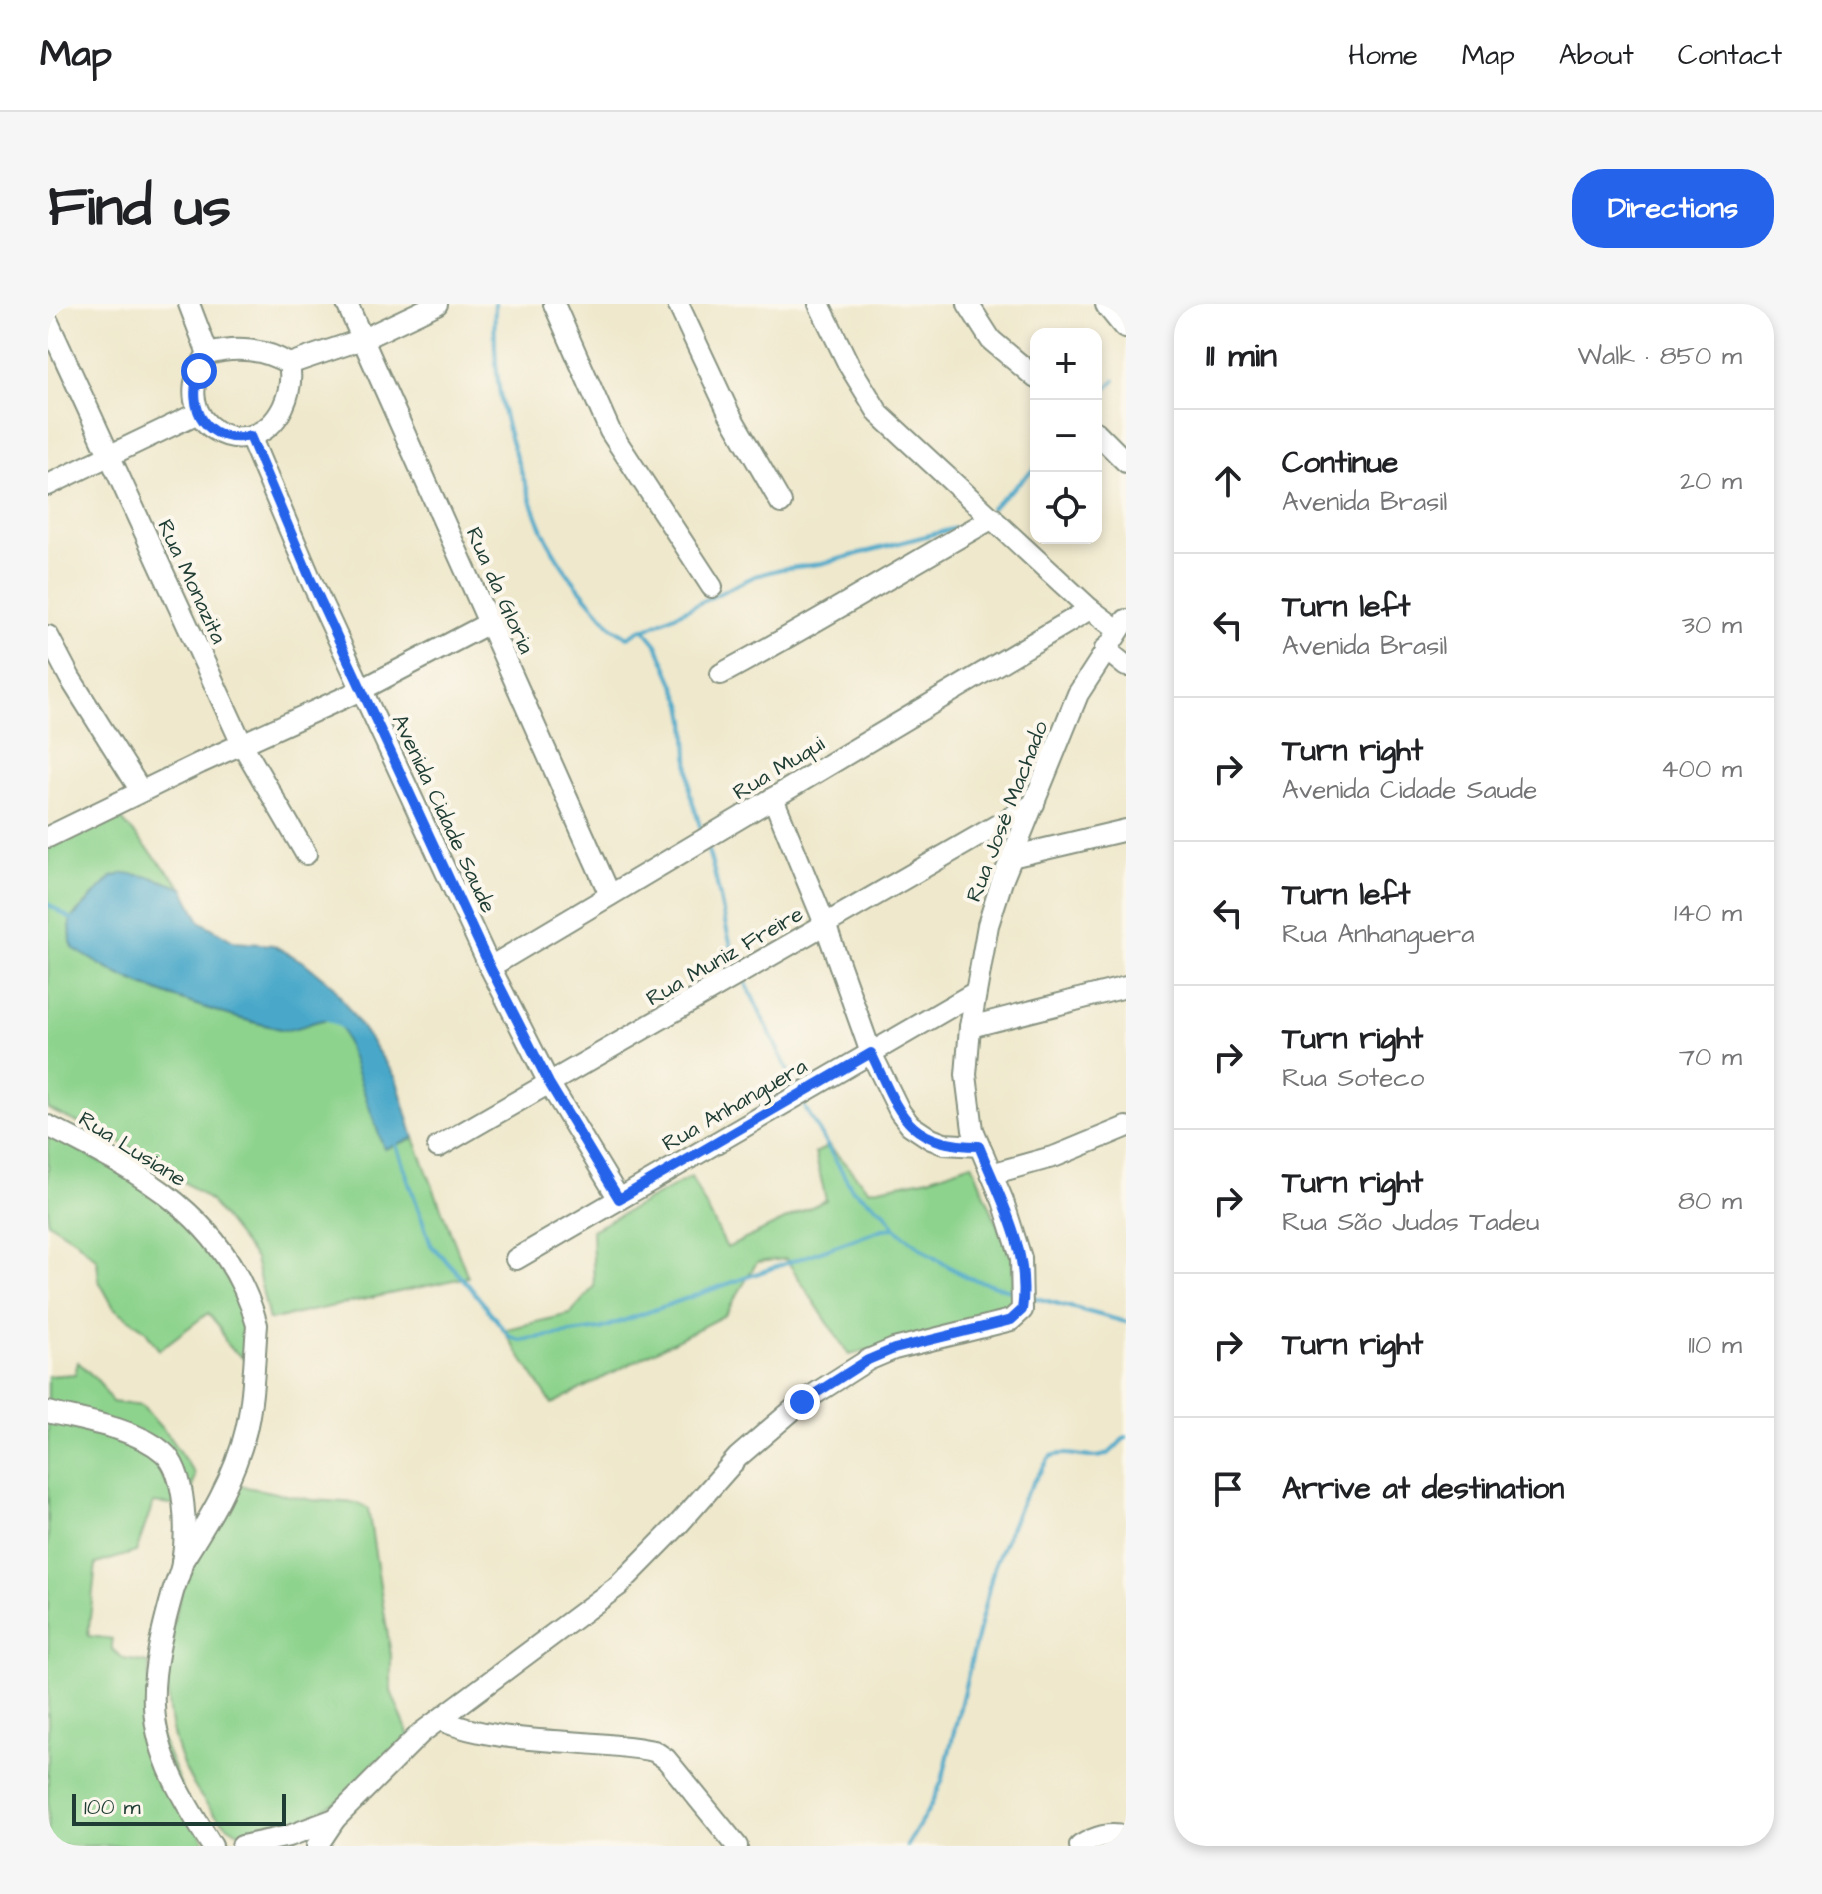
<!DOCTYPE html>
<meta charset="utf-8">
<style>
body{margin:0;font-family:"Architects Daughter",sans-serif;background:#f6f6f6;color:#202124}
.controls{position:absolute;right:24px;top:24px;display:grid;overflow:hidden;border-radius:16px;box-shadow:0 4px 12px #0003}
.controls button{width:72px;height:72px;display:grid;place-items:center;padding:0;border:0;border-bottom:2px solid #e0e0e0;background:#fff;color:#202124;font:40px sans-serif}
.scale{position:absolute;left:24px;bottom:20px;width:214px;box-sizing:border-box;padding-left:8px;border:4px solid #1f3d34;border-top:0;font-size:22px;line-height:28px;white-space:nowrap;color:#1f3d34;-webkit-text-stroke:6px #fbf7ec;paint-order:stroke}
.stop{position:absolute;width:24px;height:24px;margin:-18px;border:6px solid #2563eb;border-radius:50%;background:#fff}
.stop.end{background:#2563eb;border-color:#fff;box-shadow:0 2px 8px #0008}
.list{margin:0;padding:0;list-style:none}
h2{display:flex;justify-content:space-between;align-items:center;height:104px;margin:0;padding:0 32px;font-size:34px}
h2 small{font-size:26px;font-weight:400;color:#757577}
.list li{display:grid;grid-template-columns:52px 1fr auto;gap:24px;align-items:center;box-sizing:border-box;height:144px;padding:0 32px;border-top:2px solid #e0e0e0}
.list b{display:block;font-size:30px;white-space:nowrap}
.list p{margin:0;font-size:26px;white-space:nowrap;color:#757577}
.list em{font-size:26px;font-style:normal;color:#757577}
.icon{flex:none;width:44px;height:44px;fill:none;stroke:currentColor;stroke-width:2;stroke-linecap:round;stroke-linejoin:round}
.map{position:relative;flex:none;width:1078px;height:1542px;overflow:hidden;border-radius:32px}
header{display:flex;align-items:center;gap:48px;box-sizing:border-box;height:112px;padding:0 40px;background:#fff;border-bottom:2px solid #e0e0e0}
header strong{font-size:38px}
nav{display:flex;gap:44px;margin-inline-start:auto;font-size:28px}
.intro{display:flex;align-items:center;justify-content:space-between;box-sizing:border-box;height:192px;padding:0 48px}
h1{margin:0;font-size:56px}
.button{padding:20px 36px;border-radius:32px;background:#2563eb;color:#fff;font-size:28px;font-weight:700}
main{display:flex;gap:48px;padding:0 48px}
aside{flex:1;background:#fff;border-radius:32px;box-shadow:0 4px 12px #0003}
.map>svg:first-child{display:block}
.green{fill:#8dd38d;stroke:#568860;stroke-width:2}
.water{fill:#4aa8c9;stroke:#34727e;stroke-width:2}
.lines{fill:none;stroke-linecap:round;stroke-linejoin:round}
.stream{stroke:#4aa8c9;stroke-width:4}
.minor-casing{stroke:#879280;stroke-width:24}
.major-casing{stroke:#879280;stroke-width:30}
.minor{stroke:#fff;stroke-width:20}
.major{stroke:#fff;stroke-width:26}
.route{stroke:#2563eb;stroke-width:10}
.labels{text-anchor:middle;stroke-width:8;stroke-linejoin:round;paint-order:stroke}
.street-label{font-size:22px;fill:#1f3d34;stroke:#fbf7ec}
</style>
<header>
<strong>Map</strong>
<nav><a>Home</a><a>Map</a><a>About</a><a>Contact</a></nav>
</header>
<div class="intro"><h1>Find us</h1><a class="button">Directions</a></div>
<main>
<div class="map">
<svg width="1078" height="1542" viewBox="0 0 1078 1542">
<rect width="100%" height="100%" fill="#fbf7ec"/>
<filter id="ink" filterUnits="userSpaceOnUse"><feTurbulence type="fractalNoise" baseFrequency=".0125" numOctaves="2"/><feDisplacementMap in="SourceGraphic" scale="16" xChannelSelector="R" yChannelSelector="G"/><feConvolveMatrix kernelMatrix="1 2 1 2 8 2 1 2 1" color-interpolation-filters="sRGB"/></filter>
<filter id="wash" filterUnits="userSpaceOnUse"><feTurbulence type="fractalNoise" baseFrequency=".006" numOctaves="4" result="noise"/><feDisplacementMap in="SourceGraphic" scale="32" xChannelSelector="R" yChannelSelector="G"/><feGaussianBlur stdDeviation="1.8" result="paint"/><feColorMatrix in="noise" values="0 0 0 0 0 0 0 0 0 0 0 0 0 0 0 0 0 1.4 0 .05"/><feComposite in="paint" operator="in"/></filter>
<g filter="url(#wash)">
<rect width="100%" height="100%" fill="#efe8cc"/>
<!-- green -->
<g class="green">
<path d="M64,505L135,584L103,573H64L22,615L23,638L26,644C42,654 57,665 74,672C119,693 185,714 233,725C253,729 273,708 292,719L337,845L366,834L420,973L221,1016L207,955L161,896L99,851L0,805V536Z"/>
<polygon points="0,830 89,877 149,925 190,992 196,1014 196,1055 179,1041 171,1022 160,1009 111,1046 97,1026 66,1004 51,977 49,956 28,936 0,918"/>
<polygon points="781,842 821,886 881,874 924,859 955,934 964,941 967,1010 801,1051 738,955 709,958 677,1011 504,1100 455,1026 522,1010 546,983 544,926 643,873 679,944 778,896 767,849"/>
<polygon points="30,1058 51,1078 64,1098 94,1102 119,1130 147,1170 142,1203 105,1199 88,1248 48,1260 40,1332 64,1335 64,1345 76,1355 101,1359 101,1405 158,1542 0,1542 0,1072 27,1070"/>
<path d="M188,1181L263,1196L310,1199L320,1205L343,1351V1387L362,1434C340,1454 318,1477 294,1494C283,1502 269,1507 257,1515C248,1521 237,1533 227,1535C201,1540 175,1521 160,1502C109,1439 111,1352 137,1277C149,1243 169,1212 188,1181Z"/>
</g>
<!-- water -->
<path class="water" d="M77,569L103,573L135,584L152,617L187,638L225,641L257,659L285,682L348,774L366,834L336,845L292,720C273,707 253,729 233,725C185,714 119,693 74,672C57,665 42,654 26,645L23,638L22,616L64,573Z"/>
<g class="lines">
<!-- stream -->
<g class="stream">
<path d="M447,0C444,70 454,117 478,181C486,205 494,228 507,250C522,276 545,300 564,323L580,333L595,324L598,325L707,272L733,265L772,260L908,224"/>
<polyline points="1048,97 1067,76"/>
<polyline points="943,204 988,163"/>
<polyline points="595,324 609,341 635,400 638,416 642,489 654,529"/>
<path d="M658,541C673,581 674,624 691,664"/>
<polyline points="0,600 25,616"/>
<polyline points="696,675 749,786"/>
<polyline points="279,714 295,723"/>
<polyline points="754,798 804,885 837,908 847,924 882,951 918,973 965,987"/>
<polyline points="347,838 383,941 419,979 462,1033 472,1036 552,1025 835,925 847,924"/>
<polyline points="981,992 1078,1018"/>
<path d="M859,1542L882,1503L894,1477L946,1263L975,1194L1002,1153C1020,1144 1042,1159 1059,1150C1067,1146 1071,1138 1078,1133"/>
</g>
</g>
</g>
<g filter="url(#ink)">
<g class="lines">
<!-- minor casing -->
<g class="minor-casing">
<g id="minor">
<polyline points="141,0 160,50"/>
<polyline points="299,0 562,591"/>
<polyline points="506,0 562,127 664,283"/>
<polyline points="630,0 681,109 733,199"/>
<polyline points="771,0 801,61 831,110 1042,305 1070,326"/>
<polyline points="920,0 943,36 988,74"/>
<polyline points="0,18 194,440 258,550"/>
<path d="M241,60C244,74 241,90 235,103C203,168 112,118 160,50C188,42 217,45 241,60L315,35L389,0"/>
<polyline points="1048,128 1078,158"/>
<polyline points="202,132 262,274 442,663 501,779 571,895"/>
<polyline points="0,181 150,109"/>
<polyline points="0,332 22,374 93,487"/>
<polyline points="1057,345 1078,362"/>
<path d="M673,370C765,321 854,265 945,214"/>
<polyline points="725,494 777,620 823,749 852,808 862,821 883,835 896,840 931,842"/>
<polyline points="0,533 152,459 313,386 441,319"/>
<polyline points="963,553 1078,526"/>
<polyline points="442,663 1042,305"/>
<polyline points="922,723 1078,683"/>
<path d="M0,822C92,868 180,914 209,1021C206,1056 206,1092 198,1126C187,1174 160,1217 134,1258"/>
<polyline points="390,843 986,500"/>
<polyline points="943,870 1008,852 1078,823"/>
<polyline points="468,955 928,688"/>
<path d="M0,1108C34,1117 88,1124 115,1148C139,1168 139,1230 134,1259C133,1268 128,1278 125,1288C115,1324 104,1365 106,1402C108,1454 137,1499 164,1542"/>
<path d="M392,1416C457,1443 537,1433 606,1447L618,1455L689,1542"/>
<polyline points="194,1542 241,1532 287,1515"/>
<polyline points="269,1542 287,1515 373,1429 570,1282 629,1222 690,1153 754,1098 820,1056 846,1045 963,1016 974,1006 973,954 955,897 925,826 918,771 922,723 940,621 954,577 1030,390 1078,316"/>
<path d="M1032,1542C1047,1533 1061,1528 1078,1533"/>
</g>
</g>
<!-- major casing -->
<g class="major-casing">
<polyline id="major" points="1061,0 1078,21"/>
</g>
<!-- minor -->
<use href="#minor" class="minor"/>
<!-- major -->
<use href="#major" class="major"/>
</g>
</g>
<g class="lines" filter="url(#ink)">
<!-- route -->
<path class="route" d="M151,67C138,106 159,140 202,132L262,274L442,663L501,779L571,895L823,749C851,807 857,842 931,842C952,894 983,948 974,1006L963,1016L846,1045L820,1056L754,1098"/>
</g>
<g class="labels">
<!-- street labels -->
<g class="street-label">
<text transform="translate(145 277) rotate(65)" y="8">Rua Monazita</text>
<text transform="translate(453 286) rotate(66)" y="8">Rua da Gloria</text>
<text transform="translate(730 463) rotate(-31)" y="8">Rua Muqui</text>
<text transform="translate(958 507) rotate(-69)" y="8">Rua José Machado</text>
<text transform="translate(397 509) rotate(65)" y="8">Avenida Cidade Saude</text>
<text transform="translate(676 651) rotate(-30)" y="8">Rua Muniz Freire</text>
<text transform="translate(686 800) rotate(-30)" y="8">Rua Anhanguera</text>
<text transform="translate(85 844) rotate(32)" y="8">Rua Lusiane</text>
</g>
</g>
</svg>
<div class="controls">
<button>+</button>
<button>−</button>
<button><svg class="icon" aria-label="locate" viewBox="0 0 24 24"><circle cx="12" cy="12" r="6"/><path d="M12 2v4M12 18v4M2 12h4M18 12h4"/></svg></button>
</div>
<div class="scale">100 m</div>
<div class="stop" style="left:151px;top:67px"></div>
<div class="stop end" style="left:754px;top:1098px"></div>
</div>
<aside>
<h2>11 min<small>Walk · 850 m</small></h2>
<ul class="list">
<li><svg class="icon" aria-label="ahead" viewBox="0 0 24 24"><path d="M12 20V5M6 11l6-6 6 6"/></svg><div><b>Continue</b><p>Avenida Brasil</p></div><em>20 m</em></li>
<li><svg class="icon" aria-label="left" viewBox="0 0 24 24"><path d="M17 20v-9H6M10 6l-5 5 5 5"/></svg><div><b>Turn left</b><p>Avenida Brasil</p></div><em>30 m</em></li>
<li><svg class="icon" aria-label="right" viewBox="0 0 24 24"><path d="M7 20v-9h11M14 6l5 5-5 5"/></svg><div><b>Turn right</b><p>Avenida Cidade Saude</p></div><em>400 m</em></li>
<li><svg class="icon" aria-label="left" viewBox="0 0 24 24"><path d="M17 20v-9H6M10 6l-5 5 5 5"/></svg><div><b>Turn left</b><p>Rua Anhanguera</p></div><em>140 m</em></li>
<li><svg class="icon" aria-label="right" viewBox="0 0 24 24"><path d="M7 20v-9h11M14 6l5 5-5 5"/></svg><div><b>Turn right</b><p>Rua Soteco</p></div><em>70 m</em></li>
<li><svg class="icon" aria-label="right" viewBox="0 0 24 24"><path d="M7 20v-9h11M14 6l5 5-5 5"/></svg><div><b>Turn right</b><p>Rua São Judas Tadeu</p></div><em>80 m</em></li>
<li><svg class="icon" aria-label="right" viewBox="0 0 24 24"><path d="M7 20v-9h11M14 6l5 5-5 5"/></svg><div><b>Turn right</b></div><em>110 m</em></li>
<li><svg class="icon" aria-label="arrive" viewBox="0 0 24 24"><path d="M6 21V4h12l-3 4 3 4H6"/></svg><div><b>Arrive at destination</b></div></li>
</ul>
</aside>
</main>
